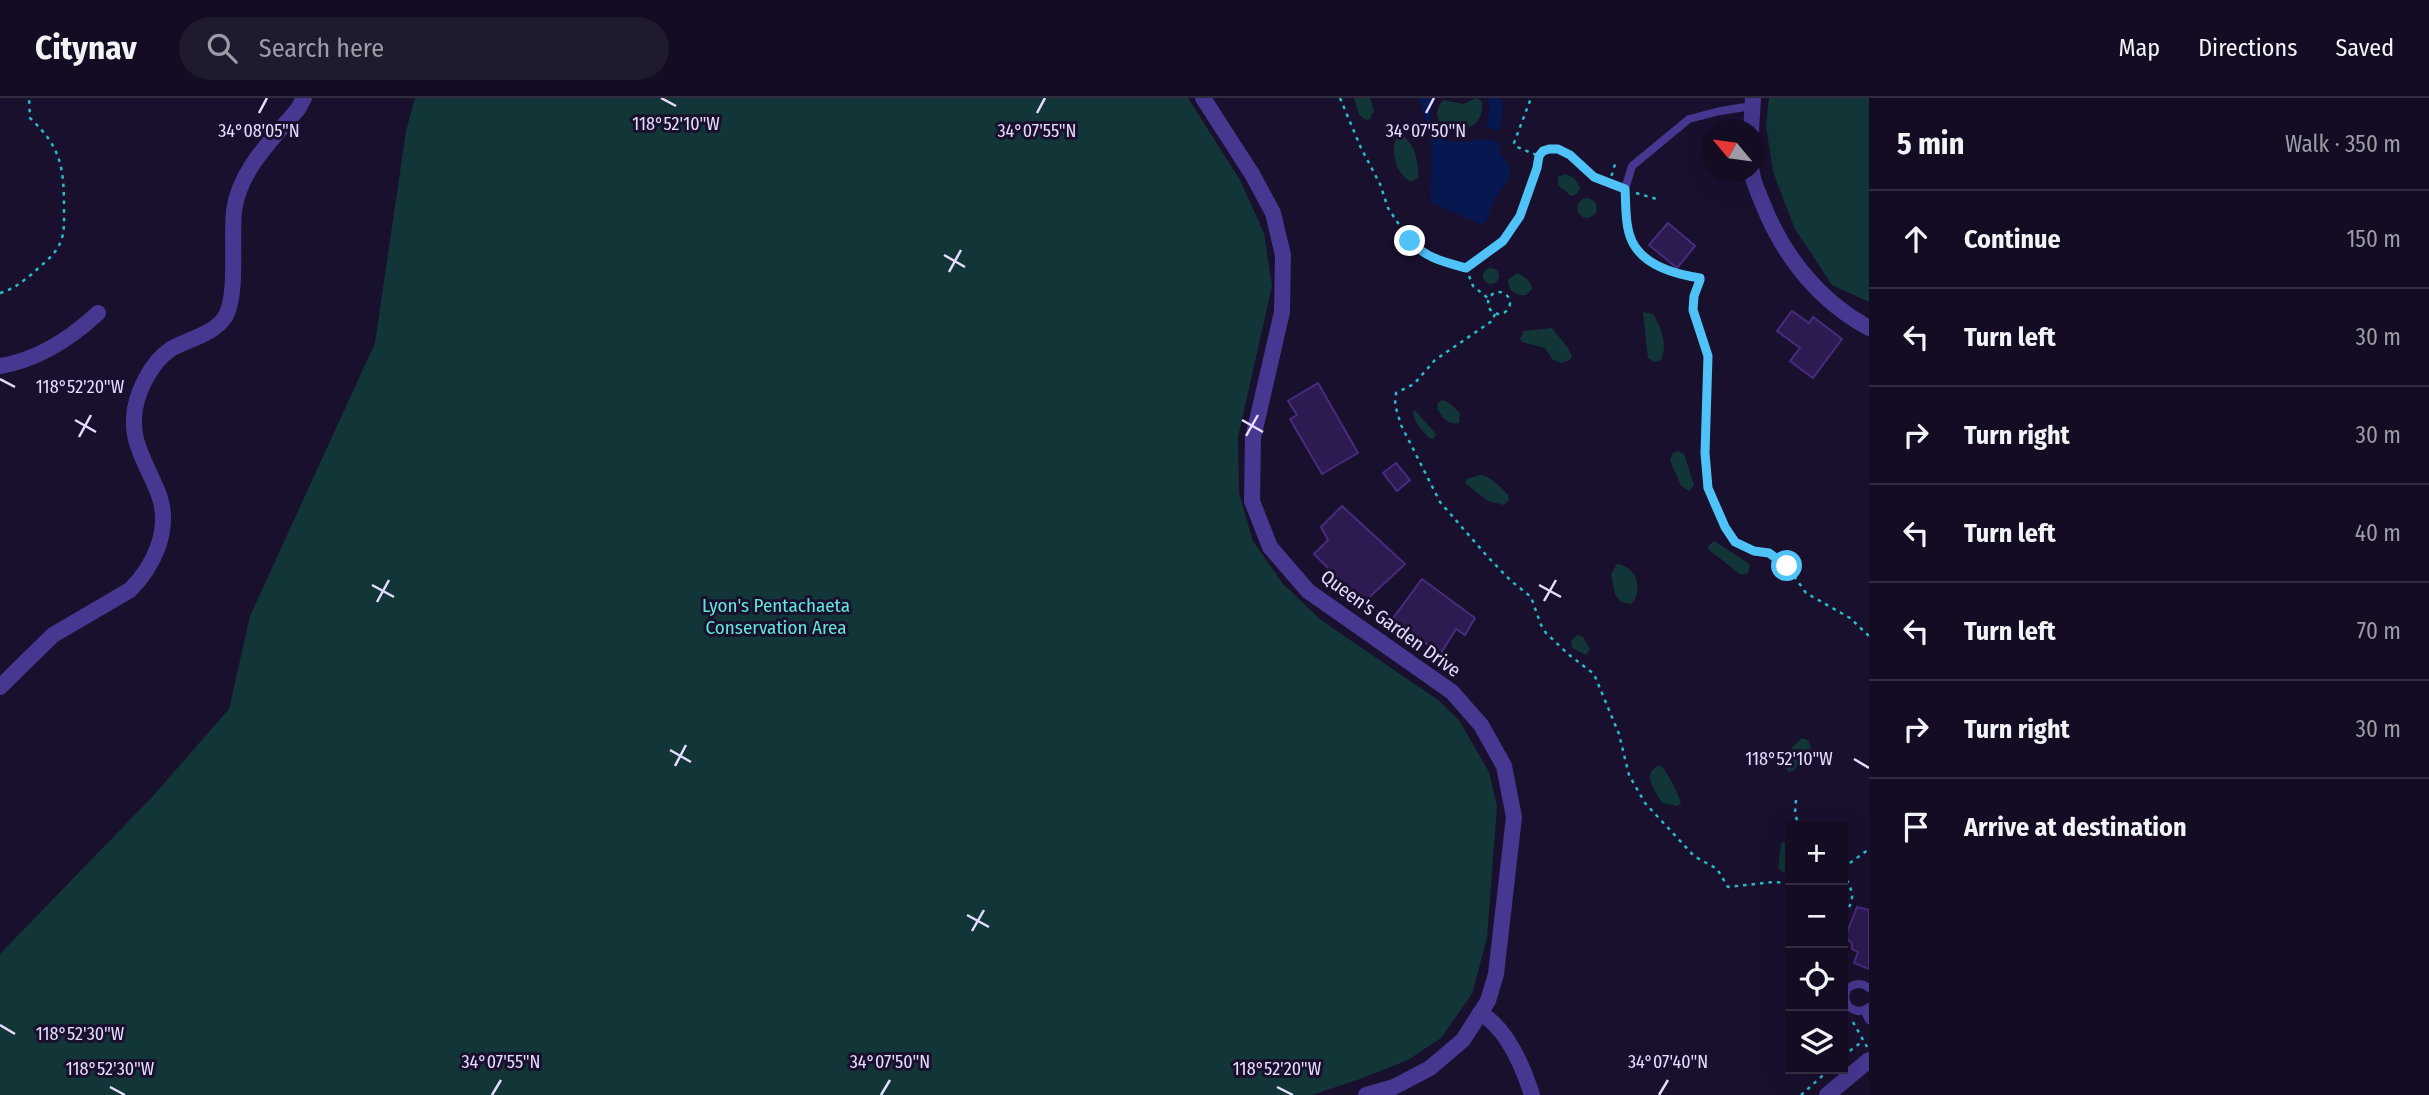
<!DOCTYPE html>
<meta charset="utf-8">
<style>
body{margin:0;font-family:"Fira Sans Condensed",sans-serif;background:#201a2f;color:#f1f3f6}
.controls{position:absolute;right:21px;bottom:21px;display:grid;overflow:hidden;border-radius:0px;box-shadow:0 7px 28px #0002}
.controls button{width:63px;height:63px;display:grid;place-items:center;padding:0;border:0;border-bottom:2px solid #322c40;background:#130c22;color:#f1f3f6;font:35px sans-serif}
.compass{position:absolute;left:1701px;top:21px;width:63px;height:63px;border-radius:50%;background:#130c22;box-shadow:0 7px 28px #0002;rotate:299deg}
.stop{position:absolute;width:21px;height:21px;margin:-16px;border:5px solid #4fc3f7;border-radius:50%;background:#fff}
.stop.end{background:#4fc3f7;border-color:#fff;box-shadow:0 2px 7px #0008}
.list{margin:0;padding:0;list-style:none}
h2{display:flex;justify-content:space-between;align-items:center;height:91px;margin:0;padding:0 28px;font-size:30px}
h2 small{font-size:23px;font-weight:400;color:#9d9ba5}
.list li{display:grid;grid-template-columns:46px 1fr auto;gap:21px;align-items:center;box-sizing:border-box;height:98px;padding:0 28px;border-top:2px solid #322c40}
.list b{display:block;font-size:26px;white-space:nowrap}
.list em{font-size:23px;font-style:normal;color:#9d9ba5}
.icon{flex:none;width:38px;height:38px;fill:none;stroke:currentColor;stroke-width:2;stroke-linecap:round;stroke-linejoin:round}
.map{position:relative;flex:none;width:1869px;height:997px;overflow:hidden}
header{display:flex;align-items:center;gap:42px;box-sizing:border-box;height:98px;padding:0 35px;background:#130c22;border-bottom:2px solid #322c40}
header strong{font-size:33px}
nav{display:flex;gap:38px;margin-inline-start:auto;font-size:24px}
.search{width:490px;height:63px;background:#201a2f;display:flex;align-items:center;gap:18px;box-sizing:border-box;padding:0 24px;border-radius:38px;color:#9d9ba5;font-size:26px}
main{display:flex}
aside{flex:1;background:#130c22}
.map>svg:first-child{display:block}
.green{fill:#123538}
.water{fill:#071850}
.building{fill:#2c1a50;stroke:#462b7e;stroke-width:2}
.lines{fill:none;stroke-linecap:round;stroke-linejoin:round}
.path{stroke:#27bdc8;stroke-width:2.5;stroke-dasharray:3.5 5;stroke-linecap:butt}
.lane{stroke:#463790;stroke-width:8}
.street{stroke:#463790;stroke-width:16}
.route{stroke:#4fc3f7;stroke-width:9}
.ticks{fill:none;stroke:#e5dcff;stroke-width:2.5}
.labels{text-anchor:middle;stroke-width:6;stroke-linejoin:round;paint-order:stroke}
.park-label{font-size:19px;fill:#5ee9d8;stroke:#19102e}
.street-label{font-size:19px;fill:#e5dcff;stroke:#19102e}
.ticks-label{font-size:18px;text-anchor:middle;fill:#e5dcff;stroke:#19102e;stroke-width:6;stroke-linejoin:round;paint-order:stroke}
</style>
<header>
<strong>Citynav</strong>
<div class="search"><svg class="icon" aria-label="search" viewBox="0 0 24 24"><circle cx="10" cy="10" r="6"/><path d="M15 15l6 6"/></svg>Search here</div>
<nav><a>Map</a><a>Directions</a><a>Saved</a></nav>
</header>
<main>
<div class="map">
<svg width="1869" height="997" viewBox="0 0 1869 997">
<rect width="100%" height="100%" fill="#19102e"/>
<!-- green -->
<g class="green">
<polygon points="415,0 1188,0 1240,82 1264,135 1272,188 1238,339 1239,395 1253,443 1283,486 1321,522 1438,602 1459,622 1489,674 1497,708 1487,840 1472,896 1441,940 1408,962 1360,981 1312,997 0,997 0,856 153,698 229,611 250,518 375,245 406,33"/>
<polygon points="1354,0 1370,0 1374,13 1370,21 1366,22 1359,17"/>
<path d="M1477,0L1482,4C1486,47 1417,34 1443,2L1463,6Z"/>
<polygon points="1769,0 1869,0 1869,204 1832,187 1795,131 1773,74 1766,28"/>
<path d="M1403,38C1415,46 1419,66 1418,80L1411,84C1397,77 1390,55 1396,41Z"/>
<polygon points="1566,76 1574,80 1580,89 1577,96 1571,98 1558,87 1558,79"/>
<circle cx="1587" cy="110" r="10"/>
<circle cx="1491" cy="178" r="8"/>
<path d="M1517,175C1524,178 1531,183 1532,191L1526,197C1516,198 1508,193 1508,182Z"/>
<path d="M1643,214L1653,216C1661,229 1668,248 1661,262L1654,264L1648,260Z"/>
<polygon points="1552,230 1568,250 1572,258 1570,262 1562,265 1553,262 1545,250 1522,244 1520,241 1524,233"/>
<path d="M1443,302L1449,305L1460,315L1459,325C1448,328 1443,319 1437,311L1438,304Z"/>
<path d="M1415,312L1436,336L1434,341L1429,340C1423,333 1413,324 1413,314Z"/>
<polygon points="1678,353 1684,356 1694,387 1690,393 1681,388 1670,362 1673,355"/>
<path d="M1480,377C1490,377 1501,390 1508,397L1509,402L1504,407L1488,403L1465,385L1467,381Z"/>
<polygon points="1714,443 1748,465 1750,468 1748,475 1741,477 1708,451 1709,447"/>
<path d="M1617,466C1637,469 1644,492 1631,506L1621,504L1615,496L1611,476Z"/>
<polygon points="1577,537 1583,539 1590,551 1586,557 1572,550 1571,543"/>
<polygon points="1802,640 1808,642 1811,650 1794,672 1789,674 1786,670 1793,648"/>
<path d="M1660,667C1666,671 1679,697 1681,705L1677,708L1662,705C1655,692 1640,675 1660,667Z"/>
<polygon points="1790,742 1790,771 1783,774 1778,770 1781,745"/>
</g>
<!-- water -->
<g class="water">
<path d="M1419,0H1435C1427,17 1429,40 1451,43C1471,46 1480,36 1500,45V56L1505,60L1511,73C1507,90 1500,91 1493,105C1489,113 1490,120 1482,127L1430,104L1432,51Z"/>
<polygon points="1487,0 1501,0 1503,11 1500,33 1486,29 1490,8"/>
</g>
<!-- building -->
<g class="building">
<polygon points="1668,125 1695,148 1677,170 1649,147"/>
<polygon points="1792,213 1809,225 1813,219 1842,241 1813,280 1790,263 1800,250 1777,233"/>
<polygon points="1318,285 1358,355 1322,376 1290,321 1297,317 1288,303"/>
<polygon points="1396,365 1410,382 1397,393 1383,375"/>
<polygon points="1342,408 1405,466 1363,505 1314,456 1328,442 1321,429"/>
<polygon points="1422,481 1475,520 1465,537 1456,531 1441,555 1391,523"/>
<polygon points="1857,809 1869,812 1869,871 1854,865 1858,854 1852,851 1852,845 1845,840"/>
</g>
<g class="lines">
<!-- path -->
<g class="path">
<path d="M1340,0L1361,50L1380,86L1388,110L1410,143L1421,154L1436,162L1466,170C1478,161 1492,153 1502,143C1523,123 1535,86 1539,58L1517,49L1514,45L1531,0"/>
<path d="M1539,58C1558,38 1578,67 1592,78C1598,82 1606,85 1613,87"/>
<polyline points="1609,86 1616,63"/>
<polyline points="1636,95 1660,102"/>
<path d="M1626,102C1627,112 1626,124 1629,135C1636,166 1673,176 1700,180V182L1694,198L1693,212L1708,258L1705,355L1708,390L1714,406L1735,444L1754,453L1775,458L1787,468L1806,495L1850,520L1869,538"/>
<polyline points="1466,170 1473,188 1489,201"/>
<circle cx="1499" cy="205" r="11"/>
<path d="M0,195C12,192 22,184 32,176C41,167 52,160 58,149C65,138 64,125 64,112C64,71 62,50 30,20L29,0"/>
<polyline points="1495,216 1492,223 1435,262 1414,286 1396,295 1395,307 1401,327 1440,404 1487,458 1510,482 1531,499 1541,527 1546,535 1568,556 1594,576 1619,636 1629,677 1645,705 1694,758 1717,771 1728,789 1773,784 1790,785"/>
<polyline points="1796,702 1795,715 1799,729"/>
<polyline points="1843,770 1869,751"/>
<path d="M1843,774C1853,795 1857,799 1843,819"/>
<polyline points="1853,924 1867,949"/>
<polyline points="1843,958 1863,943"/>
<polyline points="1801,997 1830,971"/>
</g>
<!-- lane -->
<g class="lane">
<polyline points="1625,91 1632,68 1689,21 1720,13 1752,8"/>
<path d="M1869,890C1862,884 1854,885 1847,891L1845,900L1848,908C1855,914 1862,915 1869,909"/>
<polyline points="1864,912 1869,922"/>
</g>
<!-- street -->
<g class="street">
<polyline points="1203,0 1252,76 1273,115 1283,157 1282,214 1253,340 1252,403 1270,449 1308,493 1452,594 1481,627 1504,668 1514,719 1496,876 1488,903 1463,942 1430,970 1394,989 1366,997"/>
<polyline points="1751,32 1753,0"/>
<path d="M1752,74C1753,84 1758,94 1762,104C1783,158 1819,203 1869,230"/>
<path d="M0,268C38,262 70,241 98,215"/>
<path d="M0,589L53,537L130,492C154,468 170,433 160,400C151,373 132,349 134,320C135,296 151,264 171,251C189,241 214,236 225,219C238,199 231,139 234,113C239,72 273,41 298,11L304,0"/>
<path d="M1480,915C1507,930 1523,969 1532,997"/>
<polyline points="1827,997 1869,962"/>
</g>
</g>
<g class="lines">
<!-- route -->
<path class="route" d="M1410,143C1426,160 1444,164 1466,170L1503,143L1520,118L1537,70L1539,58L1543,53L1549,51H1558L1570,57L1594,79L1625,91C1626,105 1625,121 1629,135C1637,166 1673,176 1700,180V182L1694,198L1693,212L1708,258L1705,355L1708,390L1725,429L1735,444L1754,453L1769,455L1787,468"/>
</g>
<!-- ticks -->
<path class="ticks" d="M661,0L676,8M259,15L267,0M1037,15L1045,0M1426,15L1434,0M944,157L965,169M949,174L961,152M0,281L15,289M75,322L96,334M1242,322L1263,334M1246,338L1258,317M79,339L91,317M372,487L394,499M1539,487L1561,499M1544,503L1556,482M377,504L389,482M670,652L691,664M1854,661L1869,670M675,668L686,647M967,817L989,829M972,833L984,812M0,927L15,936M110,989L125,997M1277,989L1293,997M492,997L501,982M881,997L890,982M1659,997L1668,982"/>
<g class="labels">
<!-- park labels -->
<g class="park-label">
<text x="776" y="514">Lyon's Pentachaeta<tspan x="776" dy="22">Conservation Area</tspan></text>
</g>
<!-- street labels -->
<g class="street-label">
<text transform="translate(1391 525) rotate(36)" y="7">Queen's Garden Drive</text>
</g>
</g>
<g class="ticks-label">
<text x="676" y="32">118°52'10"W</text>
<text x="259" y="39">34°08'05"N</text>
<text x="1037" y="39">34°07'55"N</text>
<text x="1426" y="39">34°07'50"N</text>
<text x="80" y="295">118°52'20"W</text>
<text x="1789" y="667">118°52'10"W</text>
<text x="80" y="942">118°52'30"W</text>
<text x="501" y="970">34°07'55"N</text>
<text x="890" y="970">34°07'50"N</text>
<text x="1668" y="970">34°07'40"N</text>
<text x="110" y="977">118°52'30"W</text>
<text x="1277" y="977">118°52'20"W</text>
</g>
</svg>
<div class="controls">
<button>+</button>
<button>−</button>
<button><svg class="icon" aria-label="locate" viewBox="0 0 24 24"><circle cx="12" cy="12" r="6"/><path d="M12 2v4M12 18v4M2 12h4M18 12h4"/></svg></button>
<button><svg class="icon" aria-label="layers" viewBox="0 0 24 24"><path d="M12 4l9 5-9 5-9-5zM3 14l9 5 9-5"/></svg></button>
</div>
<svg class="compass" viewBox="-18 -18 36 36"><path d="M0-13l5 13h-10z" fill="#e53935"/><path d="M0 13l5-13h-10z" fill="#9d9ba5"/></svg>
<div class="stop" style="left:1787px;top:468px"></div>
<div class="stop end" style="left:1410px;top:143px"></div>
</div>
<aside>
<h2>5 min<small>Walk · 350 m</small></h2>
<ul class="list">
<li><svg class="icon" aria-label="ahead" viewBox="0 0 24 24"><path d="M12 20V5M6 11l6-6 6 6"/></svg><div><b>Continue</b></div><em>150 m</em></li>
<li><svg class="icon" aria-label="left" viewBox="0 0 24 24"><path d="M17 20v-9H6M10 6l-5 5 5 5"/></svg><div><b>Turn left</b></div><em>30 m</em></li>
<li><svg class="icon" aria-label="right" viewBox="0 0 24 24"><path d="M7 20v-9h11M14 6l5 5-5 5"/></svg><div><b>Turn right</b></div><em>30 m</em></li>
<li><svg class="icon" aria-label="left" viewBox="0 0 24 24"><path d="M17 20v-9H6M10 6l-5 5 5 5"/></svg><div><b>Turn left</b></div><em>40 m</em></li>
<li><svg class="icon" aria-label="left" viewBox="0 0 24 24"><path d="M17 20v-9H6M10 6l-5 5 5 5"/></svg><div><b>Turn left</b></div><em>70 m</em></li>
<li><svg class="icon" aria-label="right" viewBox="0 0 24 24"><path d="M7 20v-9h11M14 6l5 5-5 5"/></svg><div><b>Turn right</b></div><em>30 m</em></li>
<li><svg class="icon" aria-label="arrive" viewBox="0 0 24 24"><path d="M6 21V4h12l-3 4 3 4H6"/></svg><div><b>Arrive at destination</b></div></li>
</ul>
</aside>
</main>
